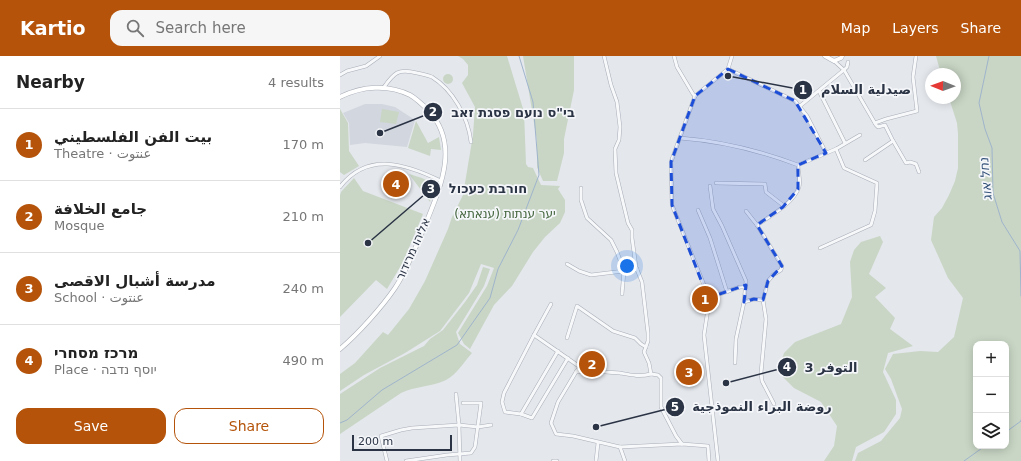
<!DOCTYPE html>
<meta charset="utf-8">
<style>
body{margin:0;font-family:"DejaVu Sans",Cairo,Heebo,sans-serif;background:#f6f6f6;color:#222}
.controls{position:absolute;right:12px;bottom:12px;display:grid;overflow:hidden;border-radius:8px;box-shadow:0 2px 10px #0003}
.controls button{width:36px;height:36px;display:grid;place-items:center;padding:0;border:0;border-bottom:1px solid #e0e0e0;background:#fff;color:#222;font:20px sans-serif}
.compass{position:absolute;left:585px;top:12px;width:36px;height:36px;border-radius:50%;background:#fff;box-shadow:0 2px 10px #0003;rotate:271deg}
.scale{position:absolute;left:12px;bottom:10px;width:100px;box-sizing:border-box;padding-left:4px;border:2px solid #2b3445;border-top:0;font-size:11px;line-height:14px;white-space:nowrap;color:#2b3445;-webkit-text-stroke:3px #f4f6f9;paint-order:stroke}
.you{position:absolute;left:287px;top:210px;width:14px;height:14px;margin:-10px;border:3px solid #fff;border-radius:50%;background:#1a73e8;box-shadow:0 0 0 6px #1a73e833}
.badge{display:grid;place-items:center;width:26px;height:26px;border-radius:50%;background:#b45309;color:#fff;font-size:13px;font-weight:700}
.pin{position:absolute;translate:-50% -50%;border:2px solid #fff;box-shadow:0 1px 4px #0006}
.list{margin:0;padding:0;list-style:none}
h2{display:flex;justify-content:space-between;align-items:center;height:52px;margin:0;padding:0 16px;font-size:17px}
h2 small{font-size:13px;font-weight:400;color:#767676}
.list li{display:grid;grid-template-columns:26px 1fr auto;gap:12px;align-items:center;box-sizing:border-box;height:72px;padding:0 16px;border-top:1px solid #e0e0e0}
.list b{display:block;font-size:15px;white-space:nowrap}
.list p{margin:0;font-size:13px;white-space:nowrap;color:#767676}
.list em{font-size:13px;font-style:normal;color:#767676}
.actions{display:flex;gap:8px;padding:12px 16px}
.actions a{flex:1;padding:9px 0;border:1px solid #b45309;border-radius:12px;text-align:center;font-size:14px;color:#b45309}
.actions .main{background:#b45309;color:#fff}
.icon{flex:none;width:22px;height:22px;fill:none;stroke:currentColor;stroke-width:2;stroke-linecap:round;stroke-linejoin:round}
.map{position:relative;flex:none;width:681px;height:405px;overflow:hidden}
header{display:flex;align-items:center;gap:24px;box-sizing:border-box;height:56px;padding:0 20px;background:#b45309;color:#fff}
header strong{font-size:19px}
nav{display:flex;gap:22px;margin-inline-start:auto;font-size:14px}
.search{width:280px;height:36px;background:#f6f6f6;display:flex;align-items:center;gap:10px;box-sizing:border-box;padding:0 14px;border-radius:12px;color:#767676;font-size:15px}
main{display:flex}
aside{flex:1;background:#fff}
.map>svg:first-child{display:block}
.built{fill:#d2d6de}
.green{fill:#c9d6c5;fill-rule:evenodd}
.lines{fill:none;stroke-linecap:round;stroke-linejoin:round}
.stream{stroke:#9fb4cc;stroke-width:1}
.street-casing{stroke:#a9aeb7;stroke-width:4}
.secondary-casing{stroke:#a9aeb7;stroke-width:5}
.street{stroke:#f7f8fa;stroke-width:3}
.secondary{stroke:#fff;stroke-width:4}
.marked{fill:#1d4ed8;fill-opacity:0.2;stroke:#1d4ed8;stroke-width:3;stroke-dasharray:8 5;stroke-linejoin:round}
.labels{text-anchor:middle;stroke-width:3.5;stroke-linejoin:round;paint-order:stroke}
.park-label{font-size:12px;fill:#3f6138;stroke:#f4f6f9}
.street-label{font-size:12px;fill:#2b3445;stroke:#f4f6f9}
.water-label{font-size:13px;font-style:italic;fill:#34527a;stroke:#f4f6f9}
.leader{fill:none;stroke:#2b3445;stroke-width:1.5}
.callout-dot{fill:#2b3445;stroke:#f4f6f9;stroke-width:1.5}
.mark-label{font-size:12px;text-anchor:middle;font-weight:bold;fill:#fff}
.callout-label{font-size:13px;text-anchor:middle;font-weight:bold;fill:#2b3445;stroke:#f4f6f9;stroke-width:3.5;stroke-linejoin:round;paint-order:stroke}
</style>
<header>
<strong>Kartio</strong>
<div class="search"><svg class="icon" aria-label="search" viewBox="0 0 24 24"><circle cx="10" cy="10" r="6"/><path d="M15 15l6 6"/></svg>Search here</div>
<nav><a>Map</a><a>Layers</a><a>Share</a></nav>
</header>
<main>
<aside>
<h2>Nearby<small>4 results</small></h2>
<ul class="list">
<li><span class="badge">1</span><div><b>بيت الفن الفلسطيني</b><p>Theatre · عنتوت</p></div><em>170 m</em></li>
<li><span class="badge">2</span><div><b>جامع الخلافة</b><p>Mosque</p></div><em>210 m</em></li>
<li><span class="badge">3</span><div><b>مدرسة أشبال الاقصى</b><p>School · عنتوت</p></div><em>240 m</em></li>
<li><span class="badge">4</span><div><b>מרכז מסחרי</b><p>Place · יוסף נדבה</p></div><em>490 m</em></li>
</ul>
<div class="actions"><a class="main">Save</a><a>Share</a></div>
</aside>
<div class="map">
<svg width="681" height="405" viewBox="0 0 681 405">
<rect width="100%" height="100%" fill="#e4e7ec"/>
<!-- built -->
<polygon class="built" points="25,48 42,48 55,51 75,64 67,91 25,87 10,89 9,67 3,57"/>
<!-- green -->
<g class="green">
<polygon points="118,0 167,0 184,56 186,108 188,111 193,112 201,129 220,130 218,133 225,144 225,156 220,167 205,181 193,196 172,230 154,249 130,293 124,288 118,277 147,230 154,212 141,208 129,237 100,275 65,297 24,319 0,335 0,318 15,307 43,276 48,279 69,253 85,225 108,173 112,161 123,139 133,79 135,51 122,27 128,19 128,9 123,3"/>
<polygon points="183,0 234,0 234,34 224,83 224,97 217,125 203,125 197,111 197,85"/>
<path d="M596,0H681V405H515L518,397L541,385L560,362L562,353L551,323L545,313L553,298L580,295L598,296L614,281L623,242L608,222L591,184L594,161L602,152L609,139L615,125L618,112V78L617,67L609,42H615V18H601ZM636,288H666V390H636Z"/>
<circle cx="108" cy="23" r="5"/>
<polygon points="0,53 8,67 9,95 19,110 4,119 0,116"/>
<polygon points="42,53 59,56 56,68 40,66"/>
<polygon points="76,65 88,87 99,81 101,94 91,93 90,100 68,92"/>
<path d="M69,118C88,124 96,124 90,146Z"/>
<polygon points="14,122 23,135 83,158 63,206 47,233 36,224 0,261 0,139 1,136"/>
<polygon points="540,180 543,186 529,218 546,232 535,241 555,262 550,273 573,290 548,297 543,316 556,344 556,358 544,376 516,391 512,405 484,405 494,390 497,370 481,346 454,332 443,321 440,309 444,297 455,286 501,268 512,241 510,206 514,194 521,186"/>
<path d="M143,211L150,213L144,230L116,276L120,288L132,297C124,306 116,319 106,324C92,331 75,330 61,337L0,378V338L40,312L84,290L90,283L103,274L125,246L137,229Z"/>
</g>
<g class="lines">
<!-- stream -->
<g class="stream">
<polyline points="649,0 639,47 645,73 652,92 653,137 662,166 680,195 681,240"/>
<polyline points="0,367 7,364 42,334 117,289 150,242 158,213 178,174 199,119 193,46 179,0"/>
<polyline points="666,376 681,365 681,364"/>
<polyline points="624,405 645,390"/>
</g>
<!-- street casing -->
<g class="street-casing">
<g id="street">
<path d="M264,0L271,29L277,46L280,71L279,84L275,93L276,117L288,167L292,174V182L296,211L302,226L308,277V285L304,296L309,307L311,318C300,321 291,319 280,317C266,316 250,314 236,316L218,346L211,367L216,378L233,380L280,391L285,405"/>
<polyline points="334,0 337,11 353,38 355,40 331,106 332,149 366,234 368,242 368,253 364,279 378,405"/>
<polyline points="494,5 504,14 536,69 538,71 545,69 552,83 566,107 570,106 576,108 579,116"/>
<polyline points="388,13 455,45 467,60 486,97"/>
<polyline points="0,19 7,15 26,10 40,0"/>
<path d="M44,31C54,17 58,12 77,17C82,18 87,19 92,21C113,34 128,61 131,86"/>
<polyline points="479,35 505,87"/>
<polyline points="355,40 388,13 392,0"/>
<polyline points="460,50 505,13 507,11 508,6"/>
<polyline points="535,67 546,63 577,55 573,21 576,0"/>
<path d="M340,82C379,85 421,95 458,109"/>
<polyline points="525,104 553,85"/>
<polyline points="376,127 425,128 426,136 444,150"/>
<polyline points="370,130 373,153 382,170 406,225 404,246 396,283 395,307"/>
<path d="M0,131C28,95 66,108 101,125"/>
<polyline points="241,132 241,144 247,162 271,184 277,196 284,215 297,213"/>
<polyline points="358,154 370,182 387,236"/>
<polyline points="406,155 417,169 442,210 441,214 433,219 428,225 423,244 426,263 421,317 422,325 434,348"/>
<path d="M417,169C430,160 454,147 459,131C461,124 458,117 458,109L496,93L520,79"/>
<polyline points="480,192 531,169 535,155 537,127 504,112 496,93"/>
<polyline points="227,208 239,215 251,219 284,215 282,238"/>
<polyline points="368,242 400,231 406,231"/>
<polyline points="404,246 414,243 423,244"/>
<polyline points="211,248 194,279 240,311 236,316"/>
<polyline points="194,279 164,337 162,346 165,356 181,358 218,295"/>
<polyline points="227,282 237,250 273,275 295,282 301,288 306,291"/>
<polyline points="311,318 318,319 321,322 321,351 336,380 342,388"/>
<polyline points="116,338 119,369 120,405"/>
<polyline points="181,358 192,362 228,302"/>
<polyline points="280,391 342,388 368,390 369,405"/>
<polyline points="47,405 41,380 61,374 72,372 119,369 138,371 151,369"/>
<polyline points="66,405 107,399 131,397 135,391 141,347 123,347"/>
<polyline points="213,405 217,405"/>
<polyline points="256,405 258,387"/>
</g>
</g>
<!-- secondary casing -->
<g class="secondary-casing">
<g id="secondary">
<polyline points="485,0 494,5 501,2 502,0"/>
<path d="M0,41C22,30 48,28 70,39C77,43 83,49 89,55C121,90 99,134 84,172C75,192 67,214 55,232C42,251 18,278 0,293"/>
</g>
</g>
<!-- street -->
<use href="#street" class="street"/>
<!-- secondary -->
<use href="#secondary" class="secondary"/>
</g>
<!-- marked area -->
<path class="marked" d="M388,13L455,45L486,97L458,109V133L443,151L417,169L442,210L428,225L423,244L414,243L404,246L406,229L368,242L332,149L331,106L355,40Z"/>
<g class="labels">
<!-- park labels -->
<g class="park-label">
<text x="165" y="162">יער ענתות (ענאתא)</text>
</g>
<!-- street labels -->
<g class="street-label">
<text transform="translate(73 193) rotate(-66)" y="4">אליהו מרידור</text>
</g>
<!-- water labels -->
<g class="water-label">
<text transform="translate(645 123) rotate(-95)" y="5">נחל אוג</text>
</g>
</g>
<!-- callouts -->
<path class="leader" d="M388 20L463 34M40 77L93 56M28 187L91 133M386 327L447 311M256 371L335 351"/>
<g class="callout-dot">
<circle cx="388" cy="20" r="4"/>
<circle cx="40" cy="77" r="4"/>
<circle cx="28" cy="187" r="4"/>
<circle cx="386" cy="327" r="4"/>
<circle cx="256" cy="371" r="4"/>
<circle cx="463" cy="34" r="10"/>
<circle cx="93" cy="56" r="10"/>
<circle cx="91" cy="133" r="10"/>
<circle cx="447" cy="311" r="10"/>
<circle cx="335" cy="351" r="10"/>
</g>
<g class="mark-label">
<text x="463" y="38">1</text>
<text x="93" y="60">2</text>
<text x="91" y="137">3</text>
<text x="447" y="315">4</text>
<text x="335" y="355">5</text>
</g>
<g class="callout-label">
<text x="526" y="38">صيدلية السلام</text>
<text x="173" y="61">בי"ס נועם פסגת זאב</text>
<text x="148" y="137">חורבת כעכול</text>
<text x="491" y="316">التوفر 3</text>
<text x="422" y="355">روضة البراء النموذجية</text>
</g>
</svg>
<div class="controls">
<button>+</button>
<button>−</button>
<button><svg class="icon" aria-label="layers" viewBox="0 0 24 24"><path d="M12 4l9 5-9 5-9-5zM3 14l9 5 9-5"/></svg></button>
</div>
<svg class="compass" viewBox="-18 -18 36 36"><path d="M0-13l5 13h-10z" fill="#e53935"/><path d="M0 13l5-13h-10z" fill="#767676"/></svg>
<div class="scale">200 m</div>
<div class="you"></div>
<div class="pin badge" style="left:365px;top:243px">1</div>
<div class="pin badge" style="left:252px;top:308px">2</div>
<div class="pin badge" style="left:349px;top:316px">3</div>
<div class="pin badge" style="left:56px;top:128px">4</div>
</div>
</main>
